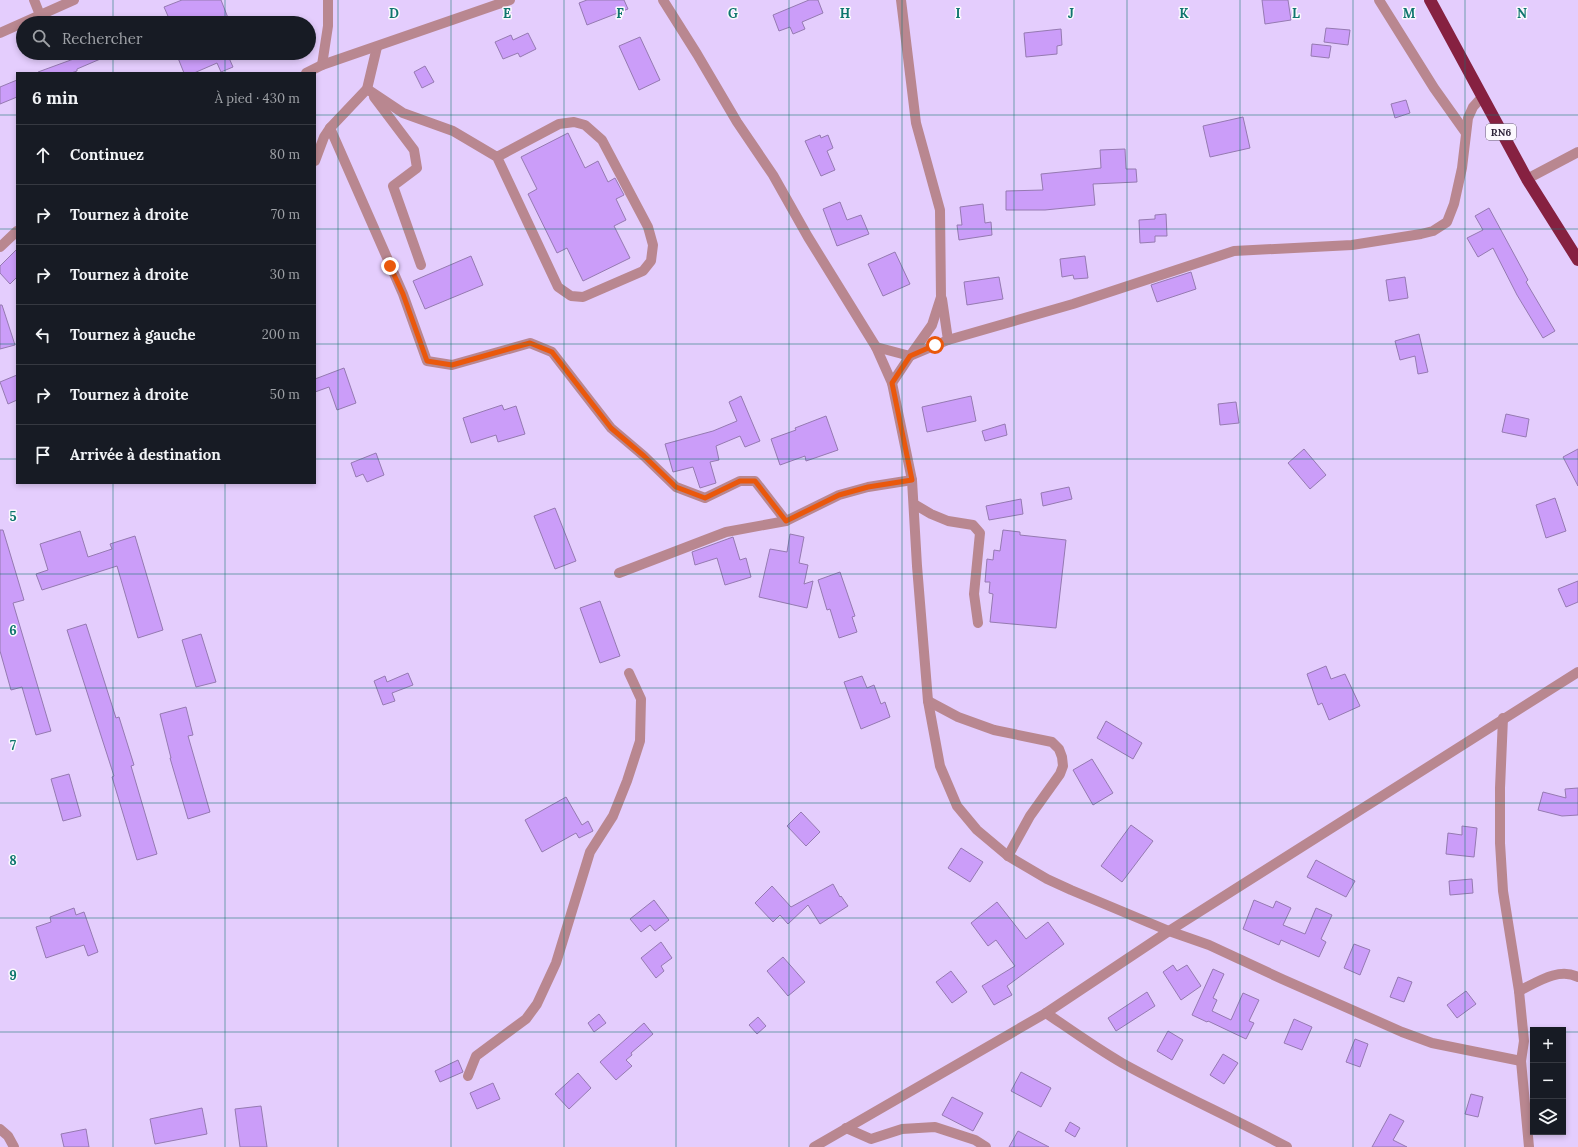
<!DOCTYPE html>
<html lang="fr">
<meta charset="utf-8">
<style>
body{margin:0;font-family:Lora,serif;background:#242831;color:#f1f3f6}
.controls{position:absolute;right:12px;bottom:12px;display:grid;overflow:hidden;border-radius:0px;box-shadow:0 2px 6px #0003}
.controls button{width:36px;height:36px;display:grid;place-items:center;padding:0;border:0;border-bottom:1px solid #363941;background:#171b24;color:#f1f3f6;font:20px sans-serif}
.stop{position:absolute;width:12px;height:12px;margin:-9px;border:3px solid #ea580c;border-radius:50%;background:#fff}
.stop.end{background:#ea580c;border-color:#fff;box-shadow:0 1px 4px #0008}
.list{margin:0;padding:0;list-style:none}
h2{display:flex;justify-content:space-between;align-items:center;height:52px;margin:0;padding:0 16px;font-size:17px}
h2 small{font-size:13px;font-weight:400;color:#9ea1a6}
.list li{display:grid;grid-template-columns:26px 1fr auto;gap:12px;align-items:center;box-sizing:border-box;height:60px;padding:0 16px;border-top:1px solid #363941}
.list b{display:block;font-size:15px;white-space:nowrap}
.list em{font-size:13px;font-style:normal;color:#9ea1a6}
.icon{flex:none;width:22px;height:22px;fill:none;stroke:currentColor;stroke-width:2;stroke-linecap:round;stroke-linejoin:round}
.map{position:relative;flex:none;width:1578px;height:1147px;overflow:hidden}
.search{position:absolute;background:#171b24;box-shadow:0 2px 6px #0003;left:16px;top:16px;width:300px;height:44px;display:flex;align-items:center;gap:10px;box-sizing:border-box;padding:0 14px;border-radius:22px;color:#9ea1a6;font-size:15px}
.panel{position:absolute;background:#171b24;box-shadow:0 2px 6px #0003;left:16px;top:72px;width:300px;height:412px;border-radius:0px}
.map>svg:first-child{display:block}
.building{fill:#cb9df9;stroke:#957ab1}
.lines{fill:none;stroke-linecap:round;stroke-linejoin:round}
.minor{stroke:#b98790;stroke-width:10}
.highway{stroke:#862141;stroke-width:12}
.route{stroke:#ea580c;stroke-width:5}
.grid{fill:none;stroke:#0f766e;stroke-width:1;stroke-opacity:0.55}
.labels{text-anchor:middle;stroke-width:3;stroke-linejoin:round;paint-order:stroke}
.shield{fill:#fbf8fe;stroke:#696072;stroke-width:1}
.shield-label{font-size:10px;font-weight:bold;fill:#2a1f36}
.grid-label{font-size:13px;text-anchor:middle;font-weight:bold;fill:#0f766e;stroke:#fbf8fe;stroke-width:3;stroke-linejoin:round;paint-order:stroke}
</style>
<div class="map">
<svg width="1578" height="1147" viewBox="0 0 1578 1147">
<rect width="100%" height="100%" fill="#e4cdfd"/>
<!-- building -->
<g class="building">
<polygon points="182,0 221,0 230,23 203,23 201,19 190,23 171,23 164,7"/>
<polygon points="587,0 624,0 628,9 587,25 579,3"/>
<polygon points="809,0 818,0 823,13 802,22 805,29 793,34 790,27 779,31 773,15"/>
<polygon points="1262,0 1288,0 1291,20 1265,24"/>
<polygon points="1326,28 1350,30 1348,45 1324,42"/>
<polygon points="1061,29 1062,45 1057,46 1057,54 1026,57 1024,33"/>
<polygon points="528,33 536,49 520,57 518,53 503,59 495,42 511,35 513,40"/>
<polygon points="640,37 660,80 639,90 619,46"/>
<polygon points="1312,44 1331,46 1329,58 1311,56"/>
<polygon points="90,53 103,53 105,57 77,69 77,71 71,73 39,73 38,72"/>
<polygon points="188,53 239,53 229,58 233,67 221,72 217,63 194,73 184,73 178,58"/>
<polygon points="425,66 434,82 422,88 414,72"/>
<polygon points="17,80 17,97 0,104 0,87"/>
<polygon points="1406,100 1410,113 1395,118 1391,104"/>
<polygon points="1243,117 1250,148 1210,157 1203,126"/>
<polygon points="568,133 585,168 598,161 608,182 615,178 624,195 616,199 626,220 614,226 630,258 583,281 567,248 557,253 528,194 537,189 521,157"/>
<polygon points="820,135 821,138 828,135 833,148 827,151 835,170 821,176 805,141"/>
<polygon points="1125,149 1126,169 1136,169 1137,182 1093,184 1095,205 1045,210 1006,210 1006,191 1043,190 1041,174 1101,168 1100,150"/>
<polygon points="840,202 847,220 861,215 869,234 837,246 823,209"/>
<polygon points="983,204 985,223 991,222 992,235 959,240 957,225 962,225 960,207"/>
<polygon points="1489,208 1528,280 1526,282 1555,331 1543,338 1517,295 1493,248 1478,257 1467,238 1483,230 1475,216"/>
<polygon points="1166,214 1167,236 1155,236 1155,242 1140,243 1139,220 1155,219 1155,215"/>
<polygon points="17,249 17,277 10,284 0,273 0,266"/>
<polygon points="895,252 910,284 883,296 868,264"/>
<polygon points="471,256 483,285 425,309 413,281"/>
<polygon points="1085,256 1088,278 1074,279 1073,275 1062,277 1060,259"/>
<polygon points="1191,272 1196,289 1157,302 1151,285"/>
<polygon points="999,277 1003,299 967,305 964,282"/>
<polygon points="1405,277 1408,298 1389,301 1386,280"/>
<polygon points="0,305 2,305 15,345 0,349"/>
<polygon points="1419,334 1428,372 1418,374 1415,356 1400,360 1395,341"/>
<polygon points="344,368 356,403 337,410 329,387 315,392 315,379"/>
<polygon points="17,375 17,400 8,404 0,382"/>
<polygon points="741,396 760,441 745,447 740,436 716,446 719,460 710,462 716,483 700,488 693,467 673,472 665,444 713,431 737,421 729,402"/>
<polygon points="971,396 976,421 927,432 922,407"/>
<polygon points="1236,402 1239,423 1220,425 1218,404"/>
<polygon points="502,405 504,410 516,406 525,434 498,442 496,435 471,443 463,418"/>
<polygon points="1506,414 1529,419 1526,437 1502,432"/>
<polygon points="826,416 838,450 806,461 805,456 780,465 771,439 796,430 795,428"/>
<polygon points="1005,424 1007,435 985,441 982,431"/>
<polygon points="1304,449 1326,475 1310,489 1288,463"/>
<polygon points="1578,449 1578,486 1563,457"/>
<polygon points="376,453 384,475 367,482 363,474 356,477 351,463"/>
<polygon points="1069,487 1072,499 1043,506 1041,493"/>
<polygon points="1555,498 1566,531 1546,538 1536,505"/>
<polygon points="1021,499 1023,514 989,520 986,506"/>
<polygon points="555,508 576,561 555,569 534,516"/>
<polygon points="0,530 3,530 24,600 13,603 51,731 36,735 22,687 11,690 0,651"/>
<polygon points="1003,530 1020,532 1020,535 1066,540 1056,628 990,622 993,594 989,593 990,582 985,582 987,559 993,560 994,550 1000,551"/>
<polygon points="80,531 88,557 112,549 110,544 135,536 163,630 138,638 117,566 42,590 36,574 48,570 40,544"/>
<polygon points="790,534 804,537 799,563 808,565 804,584 813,581 807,608 759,597 770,549 787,552"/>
<polygon points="733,537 740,560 746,558 751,577 725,585 717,558 695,565 692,552"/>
<polygon points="840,572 855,616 852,617 857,632 839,638 830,609 827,610 818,580"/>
<polygon points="1578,581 1578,602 1566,607 1558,589"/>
<polygon points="600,601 620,656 600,663 580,608"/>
<polygon points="86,624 116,718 119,717 134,765 131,766 157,854 137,860 112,777 114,776 67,630"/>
<polygon points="201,634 216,682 196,687 182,640"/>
<polygon points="1326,666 1331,679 1345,674 1360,706 1329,720 1322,703 1318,705 1307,674"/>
<polygon points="408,673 413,685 392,693 395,701 383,705 374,681 385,676 387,682"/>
<polygon points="862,676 867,688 874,685 881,704 885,702 890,717 861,729 844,682"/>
<polygon points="186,707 193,735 188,736 210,812 188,819 170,758 171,758 160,714"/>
<polygon points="1106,721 1142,743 1133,759 1097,738"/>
<polygon points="1092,759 1113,793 1093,805 1073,770"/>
<polygon points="69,774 81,816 63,821 51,779"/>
<polygon points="1578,788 1578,815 1562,816 1538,810 1543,792 1566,798 1565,789"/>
<polygon points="566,797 582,825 588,821 593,831 579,838 576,833 542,852 525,820"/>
<polygon points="801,812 820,832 806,846 787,826"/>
<polygon points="1131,825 1153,841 1122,882 1101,866"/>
<polygon points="1462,826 1477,828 1474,857 1446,854 1448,833 1462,835"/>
<polygon points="961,848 983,862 970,882 948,868"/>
<polygon points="1316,860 1355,881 1346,897 1307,877"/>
<polygon points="1472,879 1473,893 1450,895 1449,881"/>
<polygon points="833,884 840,897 841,896 848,906 820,924 808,905 788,924 780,915 773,922 755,903 772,886 791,907"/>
<polygon points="654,900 669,920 655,931 650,925 641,932 630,919"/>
<polygon points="1254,900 1273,908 1276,901 1291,908 1283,925 1305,934 1316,908 1332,915 1321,939 1326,942 1319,957 1281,940 1279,945 1243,929"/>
<polygon points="997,902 1026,939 1048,922 1064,944 1007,986 1012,995 994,1005 982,986 1015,966 996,940 988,946 971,923"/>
<polygon points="74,908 76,915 84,912 98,952 88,956 84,945 46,958 36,927 51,922 50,917"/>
<polygon points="661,942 672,958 661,966 664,971 656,978 641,958"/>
<polygon points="1354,944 1370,950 1360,975 1344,968"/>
<polygon points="783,957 805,982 788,996 767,971"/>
<polygon points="1173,965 1177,971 1187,965 1201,986 1181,1000 1163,972"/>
<polygon points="1213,969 1224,974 1213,998 1217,1000 1212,1011 1231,1020 1243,993 1259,1000 1249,1021 1254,1023 1246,1039 1208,1021 1207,1022 1192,1015"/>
<polygon points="951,971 967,992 952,1003 936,982"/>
<polygon points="1398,977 1412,982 1404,1002 1390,997"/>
<polygon points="1466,991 1476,1004 1457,1018 1447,1005"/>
<polygon points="1147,992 1155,1006 1116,1031 1108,1018"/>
<polygon points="599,1014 606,1023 594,1032 588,1023"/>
<polygon points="758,1017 766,1026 757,1034 749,1025"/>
<polygon points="1294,1019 1312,1027 1302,1050 1284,1043"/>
<polygon points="644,1023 653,1034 631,1053 632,1055 626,1060 632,1066 616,1080 600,1062"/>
<polygon points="1168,1031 1183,1040 1172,1060 1157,1051"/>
<polygon points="1355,1039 1368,1044 1360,1067 1346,1062"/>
<polygon points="1223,1054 1238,1063 1224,1084 1210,1075"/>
<polygon points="458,1060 463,1072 440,1082 435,1071"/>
<polygon points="1021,1072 1051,1088 1041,1107 1011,1091"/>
<polygon points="578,1073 591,1088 569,1109 555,1094"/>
<polygon points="493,1083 500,1099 477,1109 470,1093"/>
<polygon points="1471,1094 1483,1097 1478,1117 1465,1114"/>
<polygon points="952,1097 983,1113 973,1131 942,1115"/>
<polygon points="261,1106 267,1147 240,1147 235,1109"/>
<polygon points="202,1108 207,1134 155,1144 150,1119"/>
<polygon points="1390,1114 1404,1121 1393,1140 1407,1147 1372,1147"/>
<polygon points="1070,1122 1080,1128 1075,1137 1065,1131"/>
<polygon points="86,1129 89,1147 64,1147 61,1134"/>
<polygon points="1018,1131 1049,1147 1009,1147"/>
</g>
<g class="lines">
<!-- minor -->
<g class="minor">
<polyline points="34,0 40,15"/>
<polyline points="663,0 697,54 737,122 773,175 808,237 876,347 892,383 912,480 917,566 928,701 940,766 957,806 977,830 1008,856 1047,879 1071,890 1169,931 1209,945 1282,979 1402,1032 1432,1043 1521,1061"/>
<polyline points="1379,0 1434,88 1466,133"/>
<polyline points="0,33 74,0"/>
<polyline points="377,47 367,89 330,128 403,294 427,361 452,365 530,343 552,352 611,428 644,456 676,487 705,498 740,481 755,481 786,521"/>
<polyline points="322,65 328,26 328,0"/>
<polyline points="306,73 322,65 510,0"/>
<polyline points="367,89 403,113 453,131 497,157 558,287 571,296 583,297 643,271 651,261 653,245 648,227 602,140 585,125 574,122 559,124 497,157"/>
<polyline points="374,97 414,150 417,168 393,186 421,265"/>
<polyline points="315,161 324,137 330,128"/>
<polyline points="1527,179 1578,152"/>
<polyline points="0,247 17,231"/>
<polyline points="942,299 948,340"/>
<polyline points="876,347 910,356 948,340 1073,304 1234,251 1352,245 1421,234 1433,231 1447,222 1454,204 1462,168 1468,118 1473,107 1482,97"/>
<polyline points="892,383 910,356 932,325 941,297 940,210 916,123 901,0"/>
<polyline points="914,504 931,514 948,521 973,525 980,533 974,594 978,623"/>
<polyline points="619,573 726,532 786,521 839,495 868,487 912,480"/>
<polyline points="928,701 958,717 994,730 1052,742 1059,749 1062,757 1063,766 1060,774 1030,816 1008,856"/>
<polyline points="1503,718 1500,788 1500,843 1503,891 1519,991 1524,1041 1521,1061 1529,1147"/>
<path d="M1519,991C1536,983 1558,967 1578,977"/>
<path d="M1046,1013C1071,1030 1096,1048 1122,1063C1176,1093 1233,1118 1287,1147"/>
<polyline points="468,1076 476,1056 526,1019 537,1004 556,963 590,852 613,816 627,781 640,741 641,699 629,673"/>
<polyline points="846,1128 871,1139 902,1129 935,1127 975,1140 986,1147"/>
<polyline points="0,1129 8,1136 14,1147"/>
<polyline points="814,1147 1046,1013 1169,931 1578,672"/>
</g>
<!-- highway -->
<polyline class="highway" points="1430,0 1527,179 1578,260"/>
</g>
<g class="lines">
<!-- route -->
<polyline class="route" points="390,266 403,294 427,361 452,365 530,343 552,352 611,428 644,456 676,487 705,498 740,481 755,481 786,521 839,495 868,487 912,480 892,383 910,356 935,345"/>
</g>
<!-- grid -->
<path class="grid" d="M113,0V23M225,0V23M338,0V1147M451,0V1147M564,0V1147M676,0V1147M789,0V1147M902,0V1147M1014,0V1147M1127,0V1147M1240,0V1147M1353,0V1147M1465,0V1147M113,53V73M225,53V73M0,115H17M315,115H1578M0,229H17M315,229H1578M0,344H17M315,344H1578M0,459H17M315,459H1578M113,483V1147M225,483V1147M0,574H1578M0,688H1578M0,803H1578M0,918H1578M0,1032H1533M1563,1032H1578"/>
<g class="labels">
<!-- shield labels -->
<rect class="shield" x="1486" y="124" width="30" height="16" rx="3"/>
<g class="shield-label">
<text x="1501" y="136">RN6</text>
</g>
</g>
<g class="grid-label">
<text x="394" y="18">D</text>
<text x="507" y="18">E</text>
<text x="620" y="18">F</text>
<text x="733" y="18">G</text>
<text x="845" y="18">H</text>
<text x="958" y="18">I</text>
<text x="1071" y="18">J</text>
<text x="1184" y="18">K</text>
<text x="1296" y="18">L</text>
<text x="1409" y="18">M</text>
<text x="1522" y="18">N</text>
<text x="13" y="521">5</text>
<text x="13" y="635">6</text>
<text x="13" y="750">7</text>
<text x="13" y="865">8</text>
<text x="13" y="980">9</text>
</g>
</svg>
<div class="controls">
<button>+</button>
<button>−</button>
<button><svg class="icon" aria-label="layers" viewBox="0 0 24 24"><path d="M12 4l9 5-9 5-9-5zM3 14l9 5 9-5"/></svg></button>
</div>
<div class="stop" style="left:935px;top:345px"></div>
<div class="stop end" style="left:390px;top:266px"></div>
<div class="search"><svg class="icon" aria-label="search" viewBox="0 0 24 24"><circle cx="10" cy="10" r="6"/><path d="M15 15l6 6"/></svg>Rechercher</div>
<section class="panel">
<h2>6 min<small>À pied · 430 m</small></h2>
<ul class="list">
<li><svg class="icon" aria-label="ahead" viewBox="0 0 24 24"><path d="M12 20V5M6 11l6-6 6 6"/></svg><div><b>Continuez</b></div><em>80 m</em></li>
<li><svg class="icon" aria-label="right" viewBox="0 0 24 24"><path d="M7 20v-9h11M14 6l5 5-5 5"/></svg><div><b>Tournez à droite</b></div><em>70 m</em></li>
<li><svg class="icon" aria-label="right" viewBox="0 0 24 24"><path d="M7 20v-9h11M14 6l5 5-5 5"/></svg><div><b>Tournez à droite</b></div><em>30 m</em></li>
<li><svg class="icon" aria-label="left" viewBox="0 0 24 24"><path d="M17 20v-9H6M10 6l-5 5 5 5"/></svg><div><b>Tournez à gauche</b></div><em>200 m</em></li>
<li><svg class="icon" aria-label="right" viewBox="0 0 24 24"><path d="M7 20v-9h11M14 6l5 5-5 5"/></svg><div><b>Tournez à droite</b></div><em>50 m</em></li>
<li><svg class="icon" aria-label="arrive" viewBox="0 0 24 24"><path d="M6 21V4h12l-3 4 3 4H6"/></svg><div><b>Arrivée à destination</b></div></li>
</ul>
</section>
</div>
